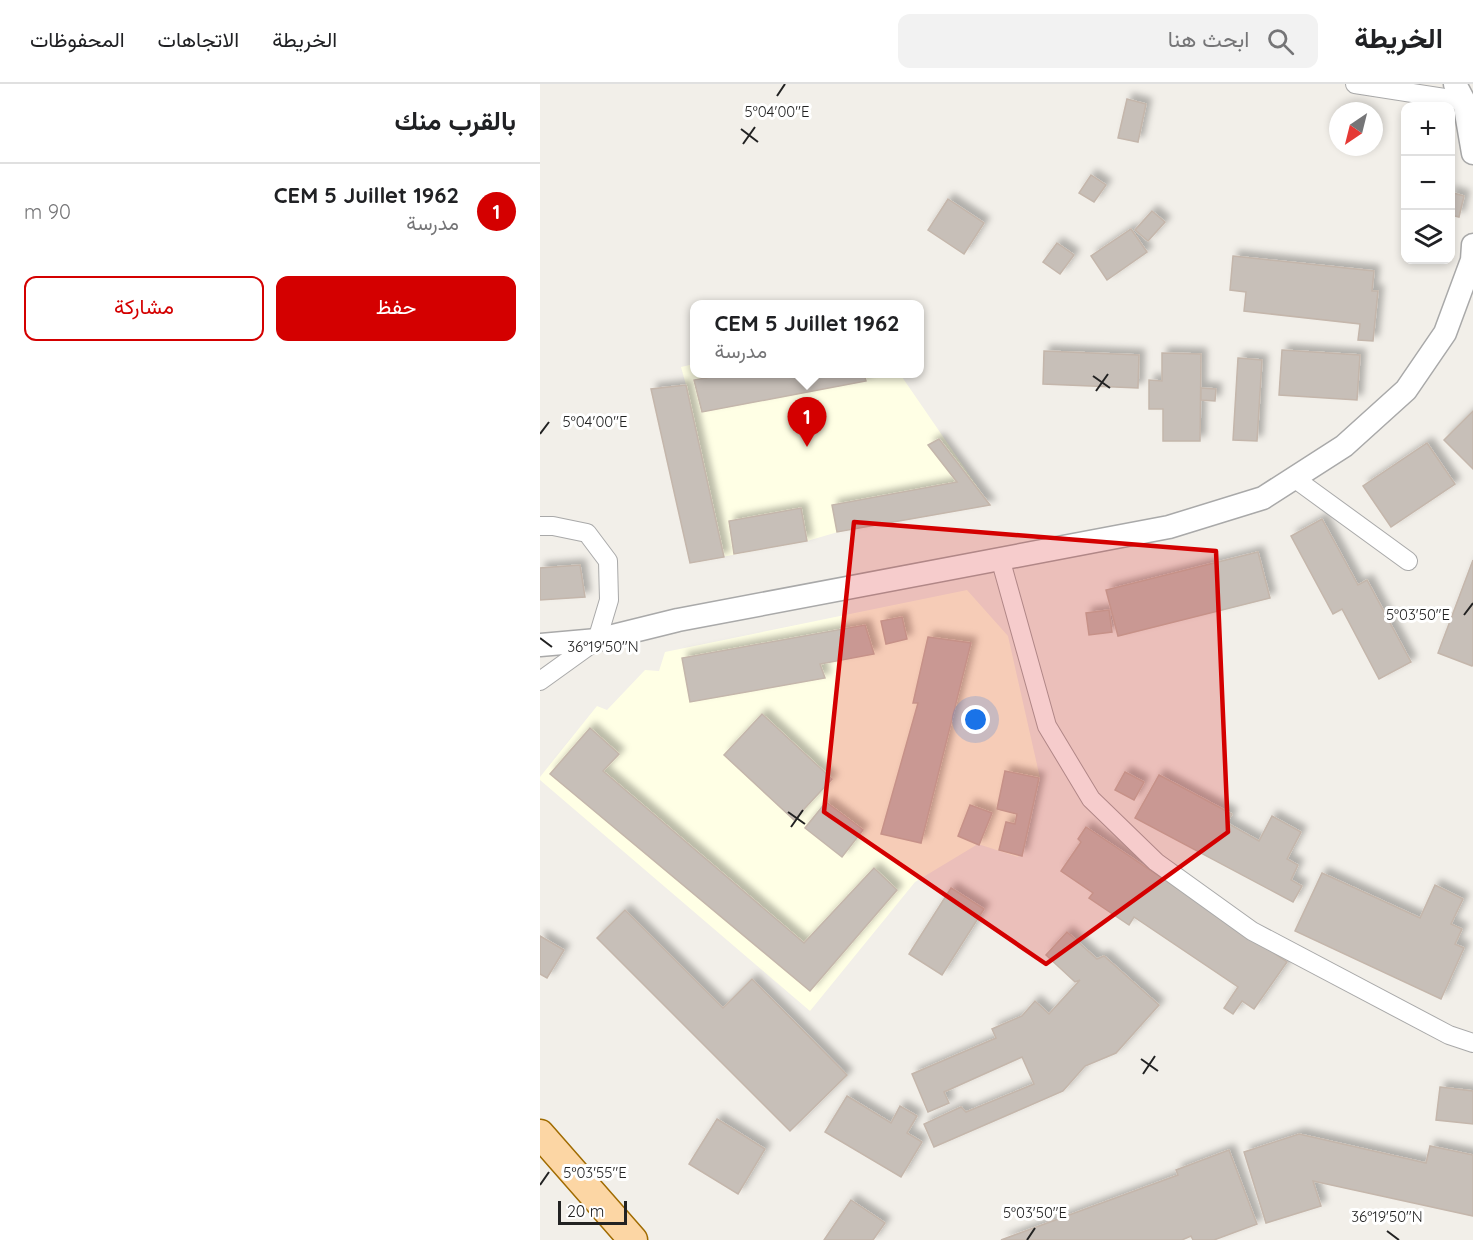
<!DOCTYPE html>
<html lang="ar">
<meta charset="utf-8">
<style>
body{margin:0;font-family:Quicksand,Vazirmatn,sans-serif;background:#f2f2f2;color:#202124;direction:rtl}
.controls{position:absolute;right:18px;top:18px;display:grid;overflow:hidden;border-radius:12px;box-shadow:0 3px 9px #0003}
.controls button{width:54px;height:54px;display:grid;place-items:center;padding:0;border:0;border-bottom:2px solid #e0e0e0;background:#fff;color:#202124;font:30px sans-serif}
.compass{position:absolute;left:789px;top:18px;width:54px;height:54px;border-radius:50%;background:#fff;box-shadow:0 3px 9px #0003;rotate:215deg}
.scale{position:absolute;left:18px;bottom:15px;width:69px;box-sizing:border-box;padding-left:6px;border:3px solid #222;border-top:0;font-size:16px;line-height:21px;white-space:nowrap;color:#222;-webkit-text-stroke:4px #fff;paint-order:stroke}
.you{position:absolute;left:436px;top:636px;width:21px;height:21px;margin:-15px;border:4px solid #fff;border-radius:50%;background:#1a73e8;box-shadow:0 0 0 9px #1a73e833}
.badge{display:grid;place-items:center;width:39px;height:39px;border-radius:50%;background:#d40000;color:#fff;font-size:20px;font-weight:700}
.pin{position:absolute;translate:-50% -50px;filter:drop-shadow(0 2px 3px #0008)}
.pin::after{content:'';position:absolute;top:32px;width:21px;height:18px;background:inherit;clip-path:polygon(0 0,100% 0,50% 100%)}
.popup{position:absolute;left:150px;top:216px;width:234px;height:78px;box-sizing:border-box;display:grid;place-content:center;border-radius:12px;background:#fff;filter:drop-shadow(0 2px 4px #0005);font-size:20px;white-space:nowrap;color:#757577}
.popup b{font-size:22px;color:#202124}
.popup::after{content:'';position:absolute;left:50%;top:100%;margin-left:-12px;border:12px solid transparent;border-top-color:#fff}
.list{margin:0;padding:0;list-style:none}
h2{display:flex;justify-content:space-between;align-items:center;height:78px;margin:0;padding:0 24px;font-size:26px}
h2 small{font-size:20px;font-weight:400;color:#757577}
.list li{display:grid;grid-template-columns:39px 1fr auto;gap:18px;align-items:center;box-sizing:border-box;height:96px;padding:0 24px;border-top:2px solid #e0e0e0}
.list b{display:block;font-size:22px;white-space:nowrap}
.list p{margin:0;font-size:20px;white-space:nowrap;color:#757577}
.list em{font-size:20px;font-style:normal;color:#757577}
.actions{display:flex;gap:12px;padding:18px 24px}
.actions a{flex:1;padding:14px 0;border:2px solid #d40000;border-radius:12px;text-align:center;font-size:21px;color:#d40000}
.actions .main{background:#d40000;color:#fff}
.icon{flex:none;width:33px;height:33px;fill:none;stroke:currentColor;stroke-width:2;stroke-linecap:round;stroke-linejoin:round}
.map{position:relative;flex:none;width:933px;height:1156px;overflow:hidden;direction:ltr}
header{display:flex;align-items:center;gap:36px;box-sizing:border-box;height:84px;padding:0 30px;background:#fff;border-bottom:2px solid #e0e0e0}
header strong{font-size:28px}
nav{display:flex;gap:33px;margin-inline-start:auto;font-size:21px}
.search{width:420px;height:54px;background:#f2f2f2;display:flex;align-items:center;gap:15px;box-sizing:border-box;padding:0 21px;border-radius:12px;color:#757577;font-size:22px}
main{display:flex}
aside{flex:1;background:#fff}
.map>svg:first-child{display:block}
.education{fill:#ffffe5}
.building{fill:#c7bfb8;stroke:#c4b6ab;stroke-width:1.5;filter:url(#shadow)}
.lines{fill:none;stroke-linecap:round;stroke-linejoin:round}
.minor-casing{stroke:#a9a9a9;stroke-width:20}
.tertiary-casing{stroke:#a9a9a9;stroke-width:25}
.primary-casing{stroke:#a06b00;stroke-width:31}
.minor{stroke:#fff;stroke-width:18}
.tertiary{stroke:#fff;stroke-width:22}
.primary{stroke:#fcd6a4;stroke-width:28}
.marked{fill:#d40000;fill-opacity:0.2;stroke:#d40000;stroke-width:4.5;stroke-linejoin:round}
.ticks{fill:none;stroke:#222;stroke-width:2}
.ticks-label{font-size:15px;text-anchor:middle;fill:#222;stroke:#fff;stroke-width:6;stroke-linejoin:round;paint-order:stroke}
</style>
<header>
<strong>الخريطة</strong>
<div class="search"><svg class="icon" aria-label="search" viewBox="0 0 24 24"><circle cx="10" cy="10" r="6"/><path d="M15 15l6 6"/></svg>ابحث هنا</div>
<nav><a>الخريطة</a><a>الاتجاهات</a><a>المحفوظات</a></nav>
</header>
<main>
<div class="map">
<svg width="933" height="1156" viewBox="0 0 933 1156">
<defs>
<filter id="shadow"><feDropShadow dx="5.5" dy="-5.5" stdDeviation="3" flood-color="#0004"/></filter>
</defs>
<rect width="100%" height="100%" fill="#f2efe9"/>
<!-- education -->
<g class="education">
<polygon points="154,280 154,290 360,290 450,421 298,448 267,457 150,479 111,305 146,301 141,283"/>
<polygon points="427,506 468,552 500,694 478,773 438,760 375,798 270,927 0,696 0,693 57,622 67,626 105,586 119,587 125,568"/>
</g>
<!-- building -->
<g class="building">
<polygon points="587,15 606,20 598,58 578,54"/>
<polygon points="551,91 566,101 554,118 539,109"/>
<polygon points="910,108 924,112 919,133 910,131"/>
<polygon points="408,115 444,139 424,170 388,146"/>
<polygon points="612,127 625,138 608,157 595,146"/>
<polygon points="591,145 607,168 567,196 551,172"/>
<polygon points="517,159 534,171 520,190 503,178"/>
<polygon points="693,172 834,187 832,207 838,207 833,257 818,256 820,240 704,227 706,208 690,206"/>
<polygon points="742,266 820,271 817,316 739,311"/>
<polygon points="504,267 599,271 598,304 503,300"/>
<polygon points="622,269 661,270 660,357 623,357 623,325 609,325 609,296 622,297"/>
<polygon points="698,274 722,276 717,357 693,356"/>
<polygon points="188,290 324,290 326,297 162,328 154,296"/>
<polygon points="146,301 184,473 150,479 111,305"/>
<polygon points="661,304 676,305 675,317 661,316"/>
<polygon points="933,327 933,385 904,356"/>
<polygon points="399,355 450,421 297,448 292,421 417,398 388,361"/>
<polygon points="887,359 915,400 851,443 823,402"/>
<polygon points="261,424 267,457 194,470 189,437"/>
<polygon points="782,435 818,501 827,496 871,578 839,595 802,525 793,530 751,452"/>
<polygon points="718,468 730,514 578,552 566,506"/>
<polygon points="933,476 933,580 932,582 898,569"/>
<polygon points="40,481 45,513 0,516 0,484"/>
<polygon points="569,526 572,548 549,551 546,529"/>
<polygon points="362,533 367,555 346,560 341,537"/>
<polygon points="325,541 334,570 280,580 285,594 150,618 142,574"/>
<polygon points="388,553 431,559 381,759 341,750 378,619 373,619"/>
<polygon points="222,630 292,695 254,736 184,671"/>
<polygon points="50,644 79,670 63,687 264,859 334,784 357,806 270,907 10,690"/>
<polygon points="465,687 499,694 482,772 459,766 466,738 475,740 477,730 457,725"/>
<polygon points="585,688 604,698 594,716 575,706"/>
<polygon points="619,691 692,730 687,739 719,757 732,732 761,748 747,775 758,781 751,796 762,802 753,818 595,734"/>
<polygon points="286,718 323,746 302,773 265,744"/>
<polygon points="430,721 452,729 439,761 418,752"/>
<polygon points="546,743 747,878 714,925 702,917 693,930 684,924 698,903 594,833 589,841 549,814 553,809 521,787 541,758 538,755"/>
<polygon points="782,789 880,834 895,801 923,815 911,840 922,845 915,860 924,864 901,915 755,847"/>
<polygon points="411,804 444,825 402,891 369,870"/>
<polygon points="85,826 183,924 212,895 307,991 250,1047 57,854"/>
<polygon points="527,848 557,875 564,872 619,921 576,969 545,982 523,1007 394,1063 384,1040 421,1023 426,1028 494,1000 482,973 404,1008 409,1019 388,1028 372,990 456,954 452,945 482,932 495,917 509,930 540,896 535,898 506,871"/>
<polygon points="0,852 24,866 7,894 0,890"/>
<polygon points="900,1003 933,1007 933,1040 896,1036"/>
<polygon points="307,1012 351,1039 360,1022 377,1032 367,1049 382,1058 361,1093 285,1048"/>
<polygon points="177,1035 225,1065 198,1110 149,1080"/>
<polygon points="759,1050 886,1079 890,1062 933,1071 933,1132 773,1097 781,1122 726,1139 704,1068"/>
<polygon points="689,1066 717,1140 674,1156 653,1156 651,1152 642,1156 461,1156 638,1091 636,1086"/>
<polygon points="311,1116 345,1139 333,1156 284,1156"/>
</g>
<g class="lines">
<!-- minor casing -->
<g class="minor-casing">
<g id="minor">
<polyline points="815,0 924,17"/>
<polyline points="754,394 868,477"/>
<polyline points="0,442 13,442 47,449 68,477 69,516 57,556 0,597"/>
<polyline points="460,474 507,642 551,715 616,778 712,847 909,951 933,959"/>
</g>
</g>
<!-- tertiary casing -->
<g class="tertiary-casing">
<g id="tertiary">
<polyline points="915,0 924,17 933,69"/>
<polyline points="0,561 57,556 138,536 629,443 723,414 804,362 866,306 905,249 932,176 933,161"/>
</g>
</g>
<!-- primary casing -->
<g class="primary-casing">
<polyline id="primary" points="0,1050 93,1156"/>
</g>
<!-- minor -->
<use href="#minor" class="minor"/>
<!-- tertiary -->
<use href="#tertiary" class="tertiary"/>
<!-- primary -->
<use href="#primary" class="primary"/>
</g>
<!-- marked area -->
<path class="marked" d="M314,438L676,467L688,748L506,880L284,728Z"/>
<!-- ticks -->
<path class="ticks" d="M237,12L245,0M201,45L218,58M203,60L215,43M553,292L570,304M556,307L568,290M0,350L9,338M924,531L933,519M0,554L12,563M248,728L265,740M251,743L263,726M601,975L618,987M603,990L615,972M0,1101L9,1088M847,1147L859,1156M487,1156L495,1144"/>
<g class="ticks-label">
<text x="237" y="33">5°04'00"E</text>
<text x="55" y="343">5°04'00"E</text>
<text x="878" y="536">5°03'50"E</text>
<text x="63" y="568">36°19'50"N</text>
<text x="55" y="1094">5°03'55"E</text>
<text x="495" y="1134">5°03'50"E</text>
<text x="847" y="1138">36°19'50"N</text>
</g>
</svg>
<div class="controls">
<button>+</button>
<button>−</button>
<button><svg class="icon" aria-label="layers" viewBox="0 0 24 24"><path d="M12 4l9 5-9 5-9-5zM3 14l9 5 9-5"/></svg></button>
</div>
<svg class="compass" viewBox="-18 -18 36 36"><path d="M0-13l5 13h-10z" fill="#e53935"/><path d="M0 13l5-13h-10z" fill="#757577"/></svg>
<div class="scale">20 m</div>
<div class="you"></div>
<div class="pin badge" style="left:267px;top:363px">1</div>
<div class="popup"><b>CEM 5 Juillet 1962</b>مدرسة</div>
</div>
<aside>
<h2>بالقرب منك<small></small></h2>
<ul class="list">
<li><span class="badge">1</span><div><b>CEM 5 Juillet 1962</b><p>مدرسة</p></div><em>90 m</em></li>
</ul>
<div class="actions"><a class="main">حفظ</a><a>مشاركة</a></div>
</aside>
</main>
